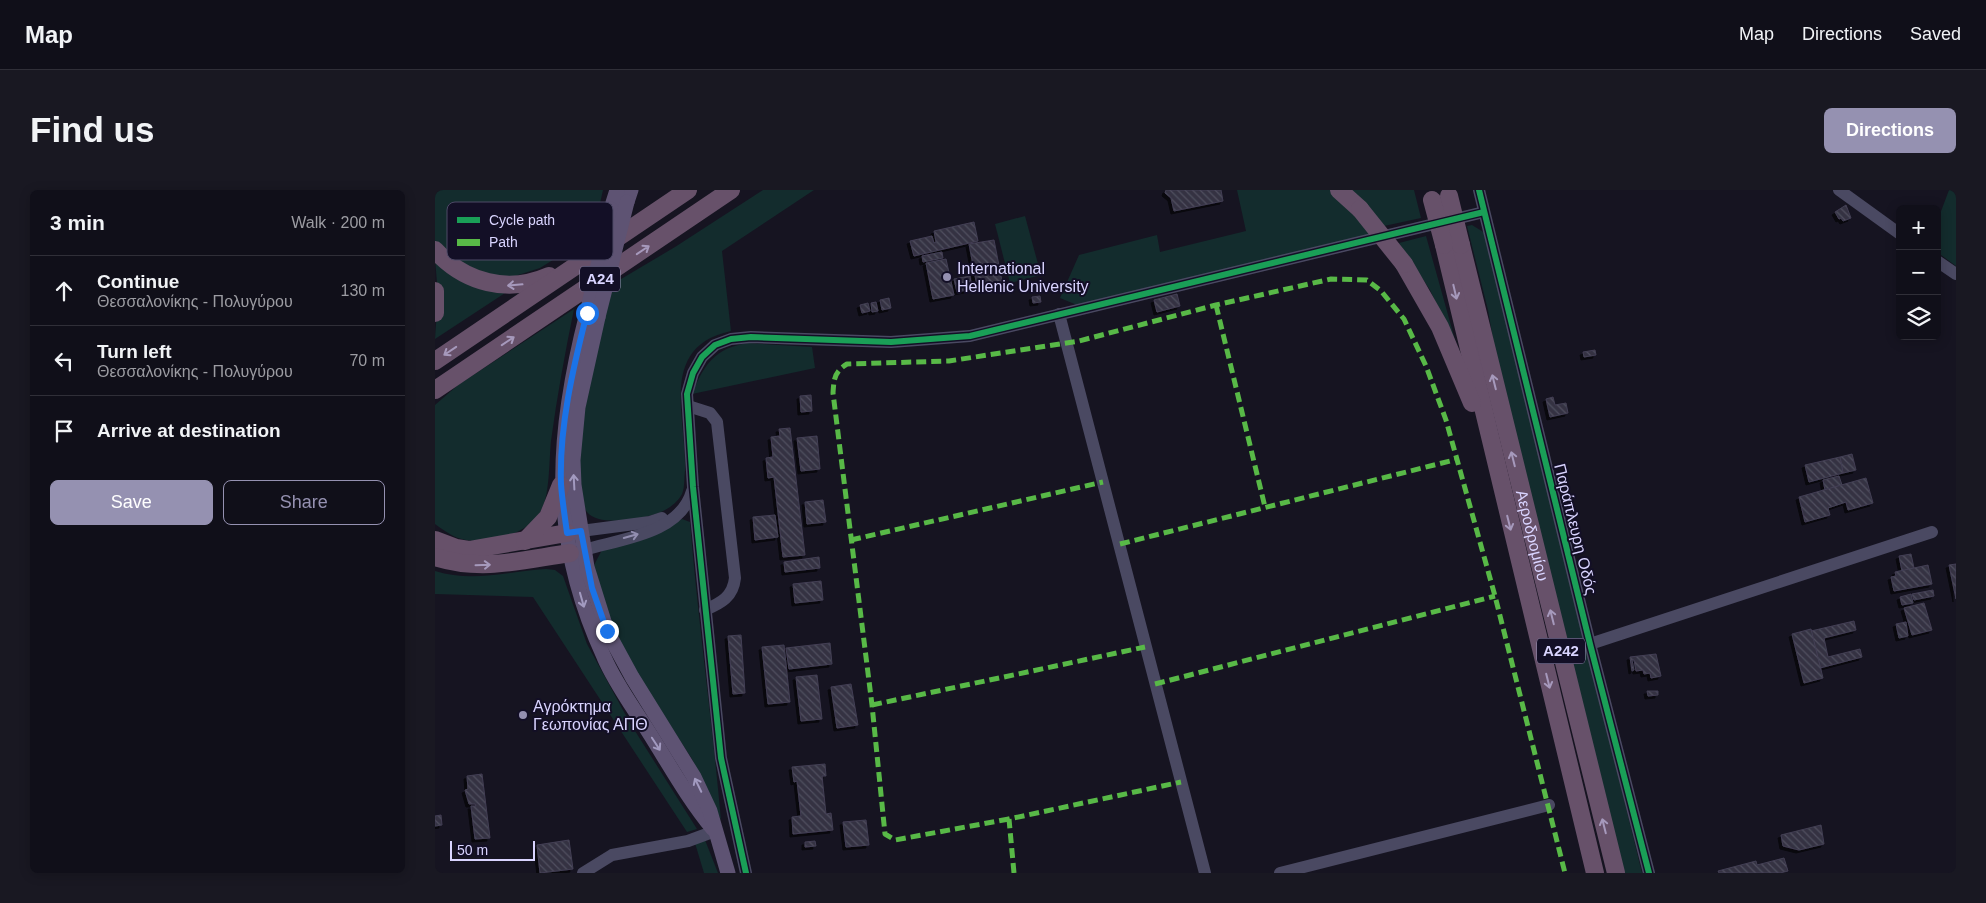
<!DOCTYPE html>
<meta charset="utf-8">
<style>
body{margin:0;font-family:Helvetica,sans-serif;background:#191822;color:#f1f3f6}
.controls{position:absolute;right:15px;top:15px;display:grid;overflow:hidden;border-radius:8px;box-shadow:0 2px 12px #0003}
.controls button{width:45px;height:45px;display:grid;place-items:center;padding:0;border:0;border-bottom:1px solid #302f38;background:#100f19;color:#f1f3f6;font:25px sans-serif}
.scale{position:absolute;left:15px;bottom:12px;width:85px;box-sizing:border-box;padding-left:5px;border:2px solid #d9d4ff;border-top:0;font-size:14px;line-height:18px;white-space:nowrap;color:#d9d4ff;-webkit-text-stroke:4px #130f26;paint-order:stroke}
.stop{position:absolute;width:15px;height:15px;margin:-11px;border:4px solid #1a73e8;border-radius:50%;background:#fff}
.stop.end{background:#1a73e8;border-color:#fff;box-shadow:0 1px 5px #0008}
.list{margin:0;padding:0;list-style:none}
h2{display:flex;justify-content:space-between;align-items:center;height:65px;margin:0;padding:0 20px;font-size:21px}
h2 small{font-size:16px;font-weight:400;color:#9c9ca2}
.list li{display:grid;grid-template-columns:32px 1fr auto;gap:15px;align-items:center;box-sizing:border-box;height:70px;padding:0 20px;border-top:1px solid #302f38}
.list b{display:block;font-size:19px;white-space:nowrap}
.list p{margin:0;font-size:16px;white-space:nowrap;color:#9c9ca2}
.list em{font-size:16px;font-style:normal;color:#9c9ca2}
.actions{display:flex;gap:10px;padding:15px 20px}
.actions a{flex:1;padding:11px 0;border:1px solid #9591b1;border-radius:8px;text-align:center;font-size:18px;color:#9591b1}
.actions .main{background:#9591b1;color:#fff}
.icon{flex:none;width:28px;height:28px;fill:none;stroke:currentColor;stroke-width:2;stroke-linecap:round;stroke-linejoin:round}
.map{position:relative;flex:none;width:1521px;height:683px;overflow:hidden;border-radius:8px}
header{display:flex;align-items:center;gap:30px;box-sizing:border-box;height:70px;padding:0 25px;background:#100f19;border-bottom:1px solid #302f38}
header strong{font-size:24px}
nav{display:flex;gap:28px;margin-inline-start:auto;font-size:18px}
.intro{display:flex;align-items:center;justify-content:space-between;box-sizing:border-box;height:120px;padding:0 30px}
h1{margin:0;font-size:35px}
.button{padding:12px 22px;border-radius:8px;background:#9591b1;color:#fff;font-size:18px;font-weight:700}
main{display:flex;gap:30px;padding:0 30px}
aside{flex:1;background:#100f19;border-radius:8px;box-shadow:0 2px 12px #0003}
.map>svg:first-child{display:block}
.green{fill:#132c2d}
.building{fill:url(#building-back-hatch);stroke:#433f54;filter:url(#shadow)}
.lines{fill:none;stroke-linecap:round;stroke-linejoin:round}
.minor{stroke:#4a4962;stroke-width:12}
.major{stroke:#5e5373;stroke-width:15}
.highway{stroke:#67516a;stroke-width:18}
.major-bridge{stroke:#5e5373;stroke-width:15}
.highway-bridge{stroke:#67516a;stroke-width:18}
.quiet{stroke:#58b947;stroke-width:5;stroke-dasharray:10 5;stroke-linecap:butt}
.cycleway-casing{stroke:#130f26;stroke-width:9}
.cycleway{stroke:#1a9f57;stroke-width:6}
.oneway{stroke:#a699bc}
.oneway2{stroke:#a29ac0}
.oneway3{stroke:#928eb0}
.route{stroke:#1a73e8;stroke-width:6}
.poi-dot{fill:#9591b1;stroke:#130f26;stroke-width:2}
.labels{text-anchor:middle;stroke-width:4;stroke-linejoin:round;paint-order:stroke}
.shield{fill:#130f26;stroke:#9e99be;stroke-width:1}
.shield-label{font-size:15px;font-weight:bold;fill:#d9d4ff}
.poi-label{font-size:16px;fill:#d9d4ff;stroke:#130f26;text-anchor:start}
.street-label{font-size:16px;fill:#d9d4ff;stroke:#130f26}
.key{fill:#130f26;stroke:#4e4a67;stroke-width:1}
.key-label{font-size:14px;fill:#d9d4ff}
</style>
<header>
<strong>Map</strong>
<nav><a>Map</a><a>Directions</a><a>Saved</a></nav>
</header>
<div class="intro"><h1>Find us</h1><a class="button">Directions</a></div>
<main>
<aside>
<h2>3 min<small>Walk · 200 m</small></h2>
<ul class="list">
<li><svg class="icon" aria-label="ahead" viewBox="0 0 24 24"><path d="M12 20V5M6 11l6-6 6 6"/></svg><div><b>Continue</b><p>Θεσσαλονίκης - Πολυγύρου</p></div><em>130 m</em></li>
<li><svg class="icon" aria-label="left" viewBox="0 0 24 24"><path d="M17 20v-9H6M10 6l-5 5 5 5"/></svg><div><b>Turn left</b><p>Θεσσαλονίκης - Πολυγύρου</p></div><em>70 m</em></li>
<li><svg class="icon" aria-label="arrive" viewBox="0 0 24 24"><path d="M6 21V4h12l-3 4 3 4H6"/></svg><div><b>Arrive at destination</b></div></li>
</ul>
<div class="actions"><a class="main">Save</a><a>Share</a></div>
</aside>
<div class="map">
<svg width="1521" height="683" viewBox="0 0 1521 683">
<defs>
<pattern id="building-back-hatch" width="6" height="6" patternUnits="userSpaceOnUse" patternTransform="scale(1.25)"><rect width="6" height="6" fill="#343243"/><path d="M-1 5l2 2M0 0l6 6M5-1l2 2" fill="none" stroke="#514f5f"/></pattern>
<filter id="shadow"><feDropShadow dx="-3" dy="3" stdDeviation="0" flood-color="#0009"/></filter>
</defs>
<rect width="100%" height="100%" fill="#161421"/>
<!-- green -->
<g class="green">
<polygon points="0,0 168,0 158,45 105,78 80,86 64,87 33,81 0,52"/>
<path d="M328,0H379L287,61L296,141C222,157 252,228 250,281C249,288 250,297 247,304C241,315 229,322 217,325C202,330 162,336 152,322C144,312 145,293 145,281C145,265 144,248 145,232C147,217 152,202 155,188C162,157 169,126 176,95L240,57Z"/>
<polygon points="802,0 895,0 940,44 642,115 625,108 644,65 722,45 725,62 811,41"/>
<polygon points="916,0 979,0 986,28 949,36"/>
<polygon points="1514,0 1521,0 1521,76 1502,62 1502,32"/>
<polygon points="590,26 606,85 575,93 560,34"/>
<polygon points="1037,35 1050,43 1207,683 1188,683 1070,218 1053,120 1032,36"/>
<polygon points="991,46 1022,157 995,100 964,53"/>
<polygon points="0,69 79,97 0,149 3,104"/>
<path d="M139,119C130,163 122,206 116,251C114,270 115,302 107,319C95,345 49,357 23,348C15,345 7,339 0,334V215L23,195Z"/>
<path d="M313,153L377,157L380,178L257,204C269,174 280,158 313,153Z"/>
<path d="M247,329L255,332C263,431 277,530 286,630L257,569L199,479L172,425L158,377L167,360L226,342Z"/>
<path d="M111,379L120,380L128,386L152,454L195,533L262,639L252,642L98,407L0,404V381C38,393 73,381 111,379Z"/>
<polygon points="270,650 283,683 269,683 260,653"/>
</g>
<!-- building -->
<g class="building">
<polygon points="731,0 786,0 788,11 739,21 736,8 730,3"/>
<polygon points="1411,15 1416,28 1408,31 1406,28 1404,29 1400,22"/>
<polygon points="539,32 543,51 479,66 475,51 497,46 499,53 501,52 499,41"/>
<polygon points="559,50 567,91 542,96 534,54"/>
<polygon points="507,62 508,68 488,72 487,66"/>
<polygon points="511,69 519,105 498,109 491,73"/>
<polygon points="535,86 537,99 522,102 519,89"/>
<polygon points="742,104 745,116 722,122 719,110"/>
<polygon points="605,106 606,112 598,113 597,107"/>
<polygon points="454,108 456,118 447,120 445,110"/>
<polygon points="441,112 443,121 437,122 436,113"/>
<polygon points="433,113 435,121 427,123 425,115"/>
<polygon points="1160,160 1161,165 1149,167 1148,162"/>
<polygon points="376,205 377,221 366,222 365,206"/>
<polygon points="1118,207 1120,215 1131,213 1133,223 1115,227 1111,209"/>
<polygon points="355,238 370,365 348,367 339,287 333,288 331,268 338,267 336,247 345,246 344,239"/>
<polygon points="382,246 385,279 366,281 362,248"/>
<polygon points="1417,264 1421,280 1408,283 1405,267"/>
<polygon points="1405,267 1408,283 1374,292 1370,275"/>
<polygon points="1404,286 1407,295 1390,300 1388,290"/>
<polygon points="1431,288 1438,313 1413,320 1411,312 1393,318 1395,325 1370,332 1364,307"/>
<polygon points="388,310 391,332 372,334 370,312"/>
<polygon points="340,325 343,347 320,350 318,327"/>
<polygon points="1476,364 1479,378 1467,381 1464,366"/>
<polygon points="384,367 385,378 350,382 349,372"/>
<polygon points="1521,374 1521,409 1514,375"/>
<polygon points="1493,375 1497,394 1459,401 1456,387 1461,386 1460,382"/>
<polygon points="386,391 388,410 360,413 358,394"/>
<polygon points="1498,400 1499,406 1479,410 1477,404"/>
<polygon points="1476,404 1478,413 1467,415 1465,407"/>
<polygon points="1489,413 1497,440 1477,445 1469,418"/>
<polygon points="1419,431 1421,440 1389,448 1393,467 1425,459 1427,467 1385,478 1376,441"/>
<polygon points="1471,432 1473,446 1464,448 1461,434"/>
<polygon points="1376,439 1388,488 1369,493 1357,444"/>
<polygon points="306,445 310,503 298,504 293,446"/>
<polygon points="395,453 397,474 354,479 351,458"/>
<polygon points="349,455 355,512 333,514 327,457"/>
<polygon points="1221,464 1226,486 1216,488 1215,483 1209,484 1208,480 1201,481 1199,470 1197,470 1199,480 1197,481 1195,467"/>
<polygon points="382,485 387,529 366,531 361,487"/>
<polygon points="416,494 423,535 402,538 396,497"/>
<polygon points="1212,501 1223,501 1223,505 1213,506"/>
<polygon points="390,574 391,586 387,586 391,624 396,623 398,640 358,644 357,627 366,626 362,591 359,592 357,577"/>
<polygon points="47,584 55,648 40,649 36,616 41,616 40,614 34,614 30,600 33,599 32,586"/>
<polygon points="6,625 7,635 0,636 0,626"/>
<polygon points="431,630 434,655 411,657 408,632"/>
<polygon points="1386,635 1389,654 1364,660 1348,656 1346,645"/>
<polygon points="134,650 138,679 105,683 102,655"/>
<polygon points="380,651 381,656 370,657 370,652"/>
<polygon points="1349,668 1353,681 1345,683 1284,683 1283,681 1321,671 1322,675"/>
</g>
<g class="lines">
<!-- minor -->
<g class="minor">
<polyline points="1044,0 1155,454 1214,683"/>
<polyline points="1404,0 1465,44"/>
<polyline points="1502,71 1521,84"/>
<polyline points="624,124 770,683"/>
<path d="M253,216L275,223L282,232L300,388C298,407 286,413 270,420"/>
<polyline points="146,341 215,332 227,328"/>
<path d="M149,360C185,349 245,344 257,301"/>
<polyline points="1155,454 1497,342"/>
<polyline points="148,683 177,665 253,651 280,641"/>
<polyline points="311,683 286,568 258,297 252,204 258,183 267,167 280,155 296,149 316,147 456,152 535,146 1049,22"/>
<polyline points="845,683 1114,615"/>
</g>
<!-- major -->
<g class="major">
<polyline points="192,12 196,0"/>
<polyline points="176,19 182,0"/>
<path d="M152,123C120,248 114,347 169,467C180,493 198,517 213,541C234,574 253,609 278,639"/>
<polyline points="163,127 143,217 138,270 139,295 152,377 172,441 197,487 259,587 275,621 293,683"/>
</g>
<!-- highway -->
<g class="highway">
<polyline points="904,0 925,19"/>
<polyline points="1009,55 1160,683"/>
<path id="s1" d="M1026,55L1181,683"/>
<path d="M0,60C30,93 73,104 114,86"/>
<polyline points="969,74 1005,137 1037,213"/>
<polyline points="0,101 0,123"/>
<polyline points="0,171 253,0"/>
<polyline points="0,200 296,0"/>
<polyline points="0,350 21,358 34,360 132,343"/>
<polyline points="90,351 113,327 126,295"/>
<path d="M0,367C47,382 87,370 135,363"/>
</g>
<!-- major-bridge -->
<g class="major-bridge">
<polyline points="152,123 176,19"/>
<polyline points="163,127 192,12"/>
</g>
<!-- highway-bridge -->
<g class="highway-bridge">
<polyline points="1014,6 1026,55"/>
<polyline points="997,10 1009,55"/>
<polyline points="925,19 969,74"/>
</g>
<!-- quiet -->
<g class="quiet">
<polyline points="781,115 830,317"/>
<polyline points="416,350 668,292"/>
<polyline points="685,354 1023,269"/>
<polyline points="720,494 1060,406"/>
<polyline points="437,515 710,457"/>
<path d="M574,629L460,650L450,644L437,515L398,203C399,189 399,182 412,174L514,171L644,151L781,115L896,89L932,90L946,101L969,129L991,176L1011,230L1060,406L1130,683"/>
<polyline points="579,683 574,629 746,592"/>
</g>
<!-- cycleway casing -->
<g class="cycleway-casing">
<g id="cycleway">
<polyline points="1044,0 1155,454 1214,683"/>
<polyline points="311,683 286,568 258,297 252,204 258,183 267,167 280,155 296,149 316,147 456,152 535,146 1049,22"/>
</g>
</g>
<!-- cycleway -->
<use href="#cycleway" class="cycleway"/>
</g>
<!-- one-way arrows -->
<defs><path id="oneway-shaft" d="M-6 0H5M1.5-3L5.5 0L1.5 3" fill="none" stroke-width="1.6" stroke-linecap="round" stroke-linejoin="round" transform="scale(1.25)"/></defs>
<g class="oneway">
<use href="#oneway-shaft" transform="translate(208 60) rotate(-34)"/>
<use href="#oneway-shaft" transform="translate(80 95) rotate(175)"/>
<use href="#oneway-shaft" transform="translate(1020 102) rotate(77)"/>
<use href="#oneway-shaft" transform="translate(73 151) rotate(-34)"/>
<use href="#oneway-shaft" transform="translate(15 161) rotate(146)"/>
<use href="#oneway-shaft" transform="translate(1059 192) rotate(-104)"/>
<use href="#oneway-shaft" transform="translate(1078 269) rotate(-104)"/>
<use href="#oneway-shaft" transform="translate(1074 333) rotate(76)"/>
<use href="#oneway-shaft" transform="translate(48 375) rotate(-2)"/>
<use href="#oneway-shaft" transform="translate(1117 427) rotate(-104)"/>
<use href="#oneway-shaft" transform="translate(1113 491) rotate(76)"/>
<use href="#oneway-shaft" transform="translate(1169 636) rotate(-104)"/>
</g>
<g class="oneway2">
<use href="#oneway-shaft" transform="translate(139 292) rotate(-93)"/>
<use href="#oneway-shaft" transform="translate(147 410) rotate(74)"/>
<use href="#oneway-shaft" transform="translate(221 554) rotate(57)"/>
<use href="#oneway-shaft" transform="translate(263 595) rotate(-116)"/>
</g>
<use class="oneway3" href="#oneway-shaft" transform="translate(196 346) rotate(-16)"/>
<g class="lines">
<!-- route -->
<path class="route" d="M152,123C138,178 124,237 126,294C127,310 130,327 132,343L146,341L157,398L172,441"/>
</g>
<!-- markers -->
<g class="poi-dot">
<circle cx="512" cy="87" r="5"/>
<circle cx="88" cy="525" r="5"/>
</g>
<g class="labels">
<!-- shield labels -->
<g class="shield">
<rect x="145" y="76.5" width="40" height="25" rx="4"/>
<rect x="1102" y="448.5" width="48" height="25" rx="4"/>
</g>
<g class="shield-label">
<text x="165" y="94">Α24</text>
<text x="1126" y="466">Α242</text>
</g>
<!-- poi labels -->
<g class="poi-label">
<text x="522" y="84">International<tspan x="522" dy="18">Hellenic University</tspan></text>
<text x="98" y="522">Αγρόκτημα<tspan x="98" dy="18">Γεωπονίας ΑΠΘ</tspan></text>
</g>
<!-- street labels -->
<g class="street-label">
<text transform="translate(1141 339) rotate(76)" y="6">Παράπλευρη Οδός</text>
<text dy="6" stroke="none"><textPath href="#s1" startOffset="299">Αεροδρομίου</textPath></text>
</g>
</g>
<!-- legend -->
<rect x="12" y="12" width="166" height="58" rx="8" class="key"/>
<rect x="22" y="27" width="23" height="6" fill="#1a9f57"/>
<rect x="22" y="49" width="23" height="7" fill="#58b947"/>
<g class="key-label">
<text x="54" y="35">Cycle path</text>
<text x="54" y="57">Path</text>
</g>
</svg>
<div class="controls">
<button>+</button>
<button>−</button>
<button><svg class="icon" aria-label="layers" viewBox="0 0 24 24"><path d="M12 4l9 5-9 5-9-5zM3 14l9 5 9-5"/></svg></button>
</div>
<div class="scale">50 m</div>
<div class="stop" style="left:152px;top:123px"></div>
<div class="stop end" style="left:172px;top:441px"></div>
</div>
</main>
